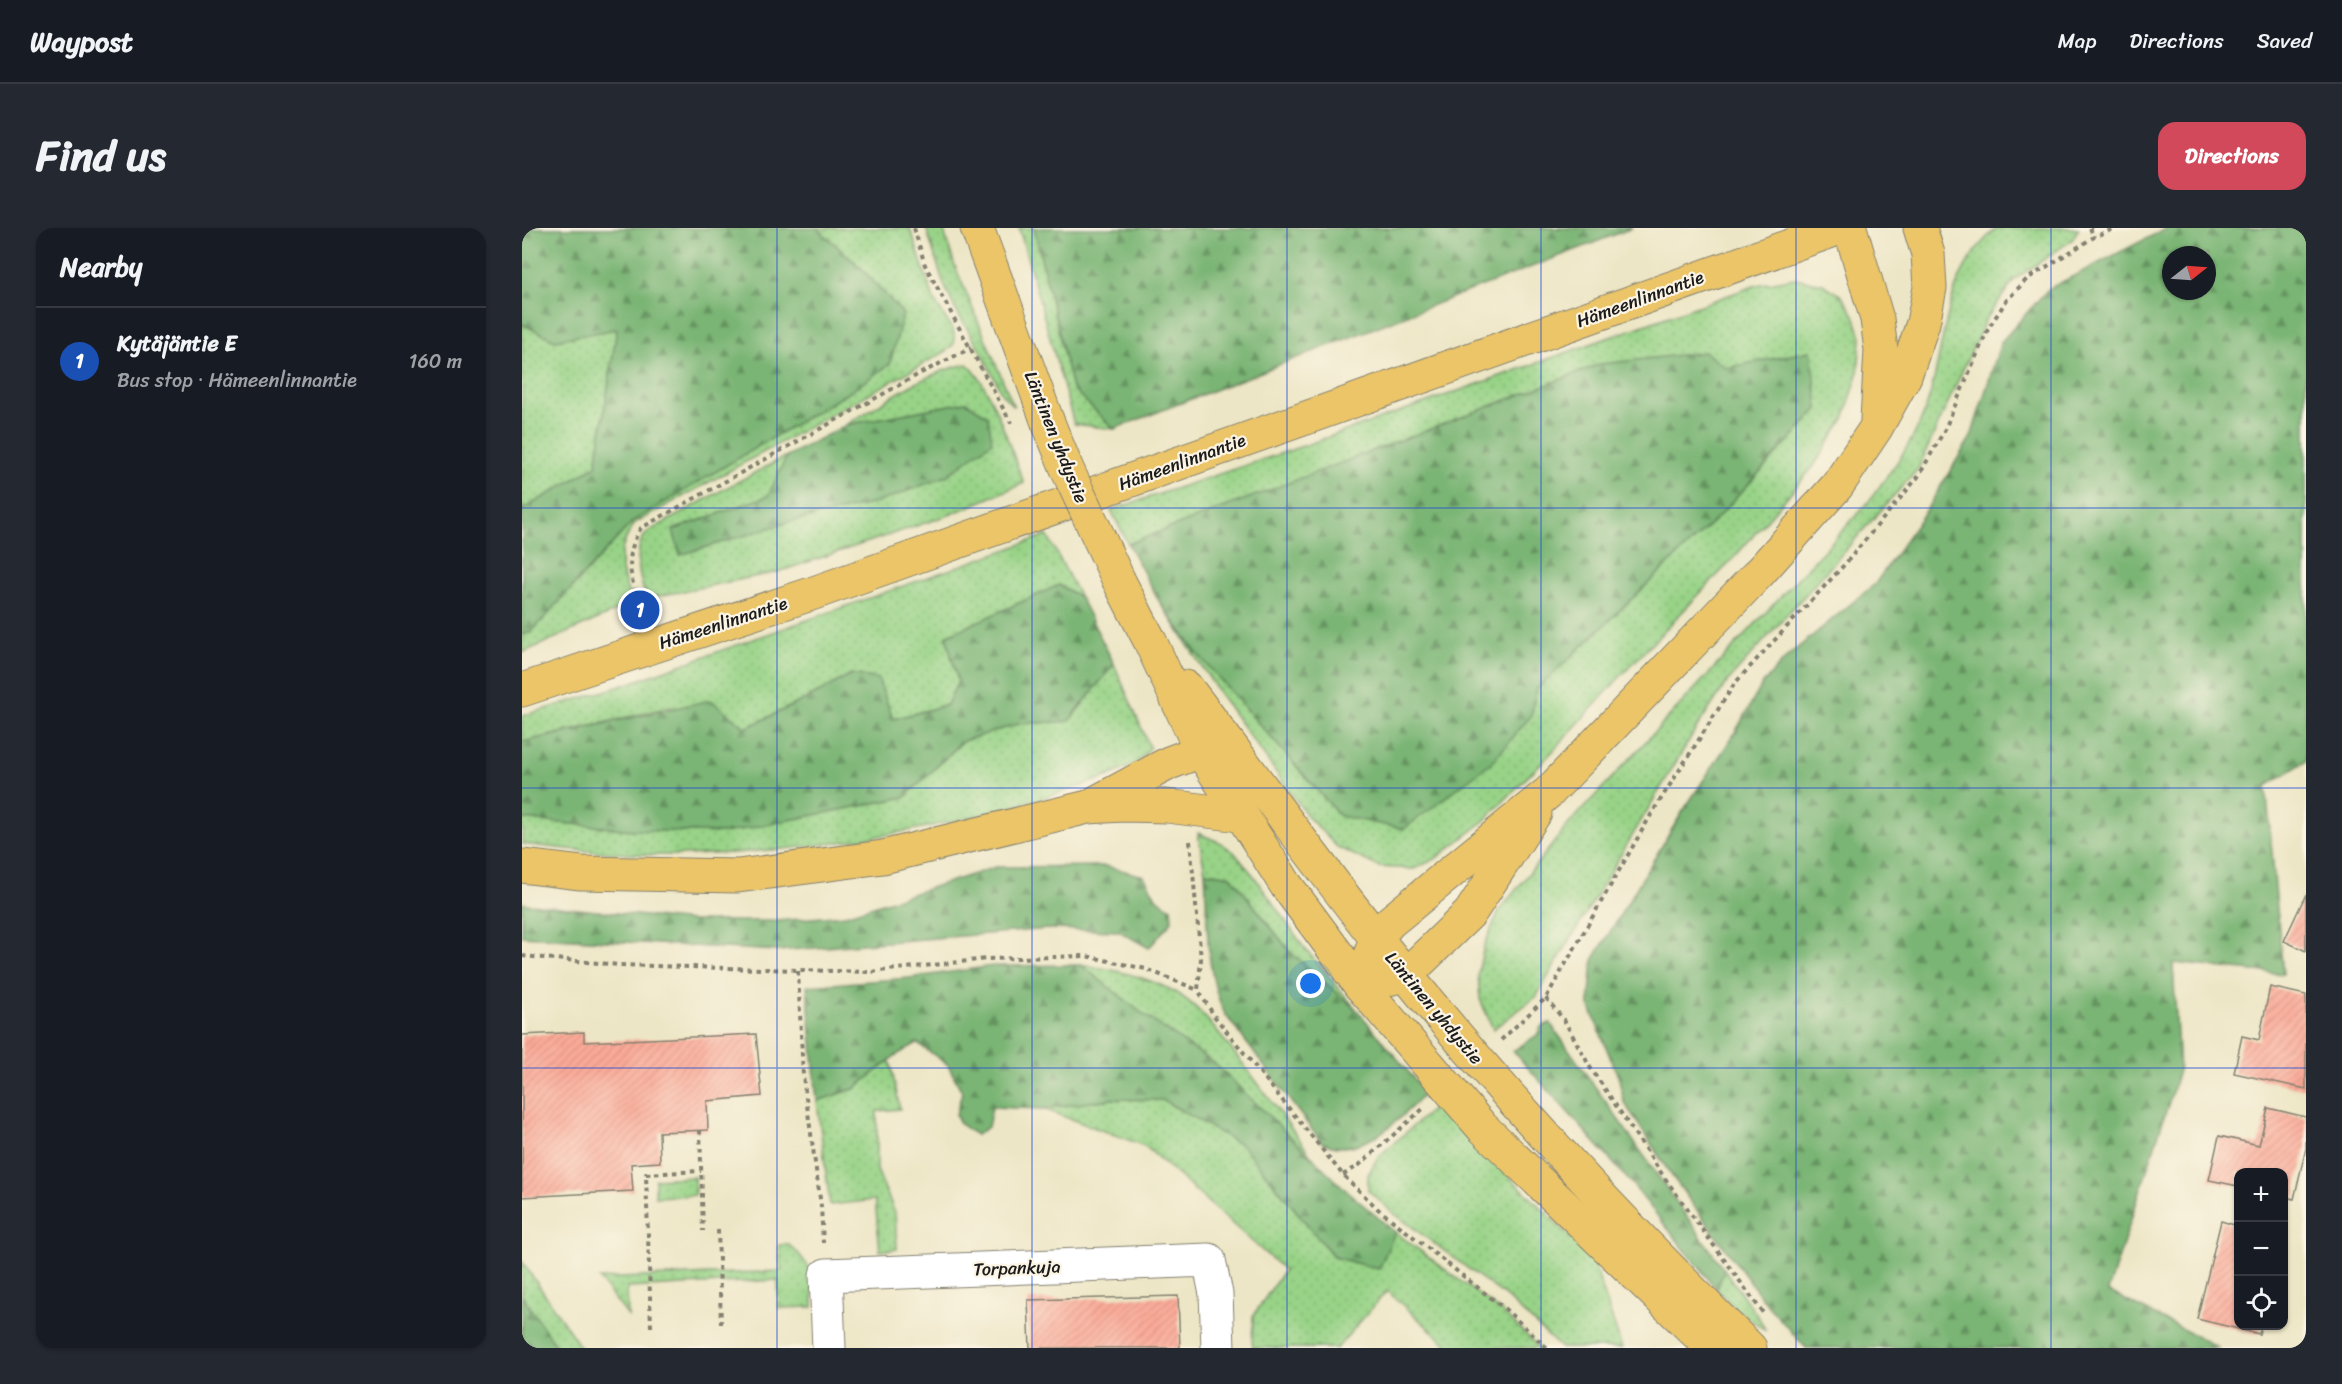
<!DOCTYPE html>
<meta charset="utf-8">
<style>
body{margin:0;font-family:Sriracha,sans-serif;background:#242831;color:#f1f3f6}
.controls{position:absolute;right:18px;bottom:18px;display:grid;overflow:hidden;border-radius:12px;box-shadow:0 2px 4px #0004}
.controls button{width:54px;height:54px;display:grid;place-items:center;padding:0;border:0;border-bottom:2px solid #363941;background:#171b24;color:#f1f3f6;font:30px sans-serif}
.compass{position:absolute;left:1640px;top:18px;width:54px;height:54px;border-radius:50%;background:#171b24;box-shadow:0 2px 4px #0004;rotate:73deg}
.you{position:absolute;left:789px;top:756px;width:21px;height:21px;margin:-15px;border:4px solid #fff;border-radius:50%;background:#1a73e8;box-shadow:0 0 0 9px #1a73e833}
.badge{display:grid;place-items:center;width:39px;height:39px;border-radius:50%;background:#d1495b;color:#fff;font-size:20px;font-weight:700}
.pin{position:absolute;translate:-50% -50%;border:3px solid #fff;box-shadow:0 2px 6px #0006}
.list{margin:0;padding:0;list-style:none}
h2{display:flex;justify-content:space-between;align-items:center;height:78px;margin:0;padding:0 24px;font-size:26px}
h2 small{font-size:20px;font-weight:400;color:#9ea1a6}
.list li{display:grid;grid-template-columns:39px 1fr auto;gap:18px;align-items:center;box-sizing:border-box;height:108px;padding:0 24px;border-top:2px solid #363941}
.list b{display:block;font-size:22px;white-space:nowrap}
.list p{margin:0;font-size:20px;white-space:nowrap;color:#9ea1a6}
.list em{font-size:20px;font-style:normal;color:#9ea1a6}
.icon{flex:none;width:33px;height:33px;fill:none;stroke:currentColor;stroke-width:2;stroke-linecap:round;stroke-linejoin:round}
.map{position:relative;flex:none;width:1784px;height:1120px;overflow:hidden;border-radius:18px}
header{display:flex;align-items:center;gap:36px;box-sizing:border-box;height:84px;padding:0 30px;background:#171b24;border-bottom:2px solid #363941}
header strong{font-size:28px}
nav{display:flex;gap:33px;margin-inline-start:auto;font-size:21px}
.intro{display:flex;align-items:center;justify-content:space-between;box-sizing:border-box;height:144px;padding:0 36px}
h1{margin:0;font-size:42px}
.button{padding:15px 27px;border-radius:18px;background:#d1495b;color:#fff;font-size:21px;font-weight:700}
main{display:flex;gap:36px;padding:0 36px}
aside{flex:1;background:#171b24;border-radius:18px;box-shadow:0 2px 4px #0004}
.map>svg:first-child{display:block}
.grass{fill:url(#grass-dots);stroke:#5a7852;stroke-width:1.5}
.forest{fill:url(#forest-firs);stroke:#4b6848;stroke-width:1.5;fill-rule:evenodd}
.building{fill:url(#building-hatch)}
.lines{fill:none;stroke-linecap:round;stroke-linejoin:round}
.minor-casing{stroke:#848171;stroke-width:35}
.major-casing{stroke:#848171;stroke-width:35}
.path{stroke:#848171;stroke-width:4;stroke-dasharray:4.5 4.5;stroke-linecap:butt}
.minor{stroke:#fff;stroke-width:33}
.major{stroke:#ecc569;stroke-width:33}
.major-bridge-casing{stroke:#848171;stroke-width:35;stroke-linecap:butt}
.major-bridge{stroke:#ecc569;stroke-width:33}
.grid{fill:none;stroke:#1d4ed8;stroke-width:1.5;stroke-opacity:0.55}
.labels{text-anchor:middle;stroke-width:4.5;stroke-linejoin:round;paint-order:stroke}
.street-label{font-size:18px;fill:#1c1c1c;stroke:#fcf5e5}
</style>
<header>
<strong>Waypost</strong>
<nav><a>Map</a><a>Directions</a><a>Saved</a></nav>
</header>
<div class="intro"><h1>Find us</h1><a class="button">Directions</a></div>
<main>
<aside>
<h2>Nearby<small></small></h2>
<ul class="list">
<li><span class="badge" style="background:#1a4fb4">1</span><div><b>Kytäjäntie E</b><p>Bus stop · Hämeenlinnantie</p></div><em>160 m</em></li>
</ul>
</aside>
<div class="map">
<svg width="1784" height="1120" viewBox="0 0 1784 1120">
<defs>
<pattern id="grass-dots" width="8" height="8" patternUnits="userSpaceOnUse" patternTransform="scale(1.5)"><rect width="8" height="8" fill="#98d387"/><path d="M2 2h.1M6 6h.1" fill="none" stroke="#82b574" stroke-width="1.8" stroke-linecap="round"/></pattern>
<pattern id="forest-firs" width="22" height="20" patternUnits="userSpaceOnUse" patternTransform="scale(1.5)"><rect width="22" height="20" fill="#7ab574"/><path d="M5 1l3.5 6h-7zM16 11l3.5 6h-7z" fill="#63925e"/></pattern>
<pattern id="building-hatch" width="6" height="6" patternUnits="userSpaceOnUse" patternTransform="scale(1.5)"><rect width="6" height="6" fill="#fbaa98"/><path d="M-1 1l2-2M0 6l6-6M5 7l2-2" fill="none" stroke="#d79282"/></pattern>
</defs>
<rect width="100%" height="100%" fill="#fcf5e5"/>
<filter id="ink" filterUnits="userSpaceOnUse"><feTurbulence type="fractalNoise" baseFrequency=".0167" numOctaves="2"/><feDisplacementMap in="SourceGraphic" scale="12" xChannelSelector="R" yChannelSelector="G"/><feConvolveMatrix kernelMatrix="1 2 1 2 8 2 1 2 1" color-interpolation-filters="sRGB"/></filter>
<filter id="wash" filterUnits="userSpaceOnUse"><feTurbulence type="fractalNoise" baseFrequency=".008" numOctaves="4" result="noise"/><feDisplacementMap in="SourceGraphic" scale="24" xChannelSelector="R" yChannelSelector="G"/><feGaussianBlur stdDeviation="1.35" result="paint"/><feColorMatrix in="noise" values="0 0 0 0 0 0 0 0 0 0 0 0 0 0 0 0 0 1.4 0 .05"/><feComposite in="paint" operator="in"/></filter>
<g filter="url(#wash)">
<rect width="100%" height="100%" fill="#ede6c6"/>
<!-- grass -->
<g class="grass">
<path d="M295,0H388L412,72L432,104V116L423,124L113,295C90,329 100,339 109,376L0,425V407L9,404L111,293L329,163L340,41Z"/>
<polygon points="404,0 421,0 433,38 492,179 480,166 461,127 432,79 421,54"/>
<polygon points="497,0 512,0 550,160 592,201 552,196"/>
<path d="M1475,0H1557L1550,12L1492,52L1464,91L1396,241L1206,453L1175,499L1014,769L971,801L958,771L956,745L962,718L977,683L1046,597L1344,277C1363,251 1383,226 1397,197C1428,129 1413,51 1475,0Z"/>
<polygon points="1273,50 1301,56 1320,68 1332,87 1339,109 1336,146 1322,191 1291,239 1210,332 1098,449 1032,522 960,595 913,631 892,641 857,639 815,619 787,590 699,468 637,373 674,424 818,588 1009,488 1014,462 1198,287 1296,181 1289,123 1204,140 1079,136 606,316 589,282 781,218 1235,57"/>
<polygon points="0,96 33,112 95,100 74,238 0,282"/>
<path d="M445,136C468,153 490,226 502,255L427,287L256,344L127,370C116,359 111,317 124,306C133,298 146,293 156,287C191,266 228,247 265,228L246,268L151,302L267,294L357,274L444,174L324,197C361,175 402,144 445,136Z"/>
<polygon points="525,307 558,369 537,357 424,408 436,453 425,477 371,491 356,451 329,446 300,463 224,500 148,479 0,514 0,488 99,458"/>
<path d="M592,436L628,520C625,524 622,528 619,531C605,545 540,564 518,571C392,607 263,628 132,627C88,626 43,621 0,616V591L111,602L202,605L383,569L441,513L496,496L547,493Z"/>
<polygon points="676,605 697,614 712,624 732,648 781,718 835,782 768,724 709,648 683,644"/>
<path d="M559,737C591,741 623,748 651,763C674,775 690,797 706,817C737,855 765,895 794,934L692,835L622,787Z"/>
<polygon points="368,833 378,881 355,883 355,942 373,985 375,1021 358,1023 353,972 308,977 295,873 332,861"/>
<polygon points="589,871 641,872 721,918 812,1029 857,1041 873,1004 980,1084 1018,1120 929,1120 865,1063 815,1120 730,1120 731,1088 762,1042 623,918 521,881"/>
<polygon points="915,877 1070,1030 1100,1120 1039,1120 983,1068 870,984 846,962 846,947 856,929"/>
<polygon points="172,949 173,967 133,969 133,951"/>
<polygon points="257,1017 267,1017 277,1026 291,1045 291,1079 257,1080 256,1052 105,1060 106,1088 77,1051 259,1043"/>
<polygon points="0,1033 59,1120 35,1120 0,1068"/>
<polygon points="1202,1041 1237,1090 1244,1103 1213,1080 1195,1062"/>
</g>
<!-- forest -->
<g class="forest">
<polygon points="0,0 295,0 340,41 381,86 368,136 329,163 111,293 9,404 0,407 0,282 74,238 95,101 33,112 0,96"/>
<polygon points="512,0 1110,0 592,201 550,160"/>
<path d="M1645,0H1784V533L1744,558L1761,746L1651,735L1657,843L1586,1063L1697,1120H1284L1246,1078L1205,1023L1147,944L1102,874L1097,851L1067,777L1071,732L1161,583L1211,508L1241,455L1267,427L1353,356L1403,284L1449,209L1479,114L1526,61ZM1649,27H1685V63H1649Z"/>
<polygon points="1289,123 1296,181 1198,287 1014,462 1009,488 971,533 882,601 818,588 674,424 637,373 606,316 1079,136 1183,124 1204,140"/>
<polygon points="444,174 466,188 470,214 424,248 357,274 267,294 158,327 151,302 246,268 265,228 324,197"/>
<polygon points="537,357 558,369 592,436 547,493 496,496 441,513 383,569 202,605 111,602 0,591 0,514 189,472 224,500 300,463 329,446 356,451 371,491 425,477 436,453 424,408"/>
<polygon points="583,638 622,648 635,671 649,680 650,693 627,720 597,703 526,701 255,723 0,708 0,675 170,693 255,693 323,687 474,639"/>
<path d="M683,644L709,648L768,724L835,782L904,865C881,886 852,921 817,919C811,919 804,916 799,914L703,786C682,744 686,690 683,644Z"/>
<polygon points="559,737 622,787 692,835 825,963 873,1004 857,1041 812,1029 721,918 641,872 589,871 521,881 470,879 466,899 454,907 438,896 434,887 440,864 426,837 395,815 373,828 332,861 295,873 285,758 387,750 471,738"/>
<polygon points="1028,795 1202,1041 1195,1062 1110,956 991,823 1015,807 1019,799"/>
<polygon points="0,1068 35,1120 0,1120"/>
</g>
<g id="blocks">
<!-- building -->
<g class="building">
<polygon points="1784,666 1784,723 1762,713"/>
<polygon points="1748,759 1784,767 1784,861 1712,845 1720,808 1737,812"/>
<polygon points="62,804 62,814 234,806 240,868 185,873 186,902 137,904 138,934 109,936 111,963 0,969 0,807"/>
<polygon points="1746,880 1784,889 1784,920 1772,971 1762,969 1762,944 1716,944 1716,958 1687,952 1697,908 1737,917"/>
<polygon points="1699,993 1716,998 1716,1098 1739,1098 1737,1106 1675,1091"/>
<polygon points="656,1068 658,1120 508,1120 506,1072"/>
</g>
</g>
</g>
<g filter="url(#ink)">
<use href="#blocks" fill-opacity="0" stroke="#848171" stroke-width="1.5"/>
<g class="lines">
<!-- minor casing -->
<g class="minor-casing">
<polyline id="minor" points="307,1120 304,1047 687,1032 694,1066 696,1120"/>
</g>
<!-- major casing -->
<g class="major-casing">
<g id="major">
<polyline points="455,0 525,192"/>
<polyline points="1328,0 1355,91 1359,122 1355,192"/>
<polyline points="597,353 628,413 679,523 764,657 838,757 960,899 1190,1120"/>
<path d="M664,459C738,555 807,654 884,747C992,878 1106,1002 1228,1120"/>
<polyline points="0,462 289,366 1318,0"/>
<polyline points="573,575 647,535 679,523"/>
<polyline points="0,638 59,645 216,648 361,629 566,579 601,577 645,578 718,587"/>
<polyline points="862,752 884,747 948,685 1013,585"/>
<polyline points="838,757 854,710 868,694 1027,564 1237,345 1315,258 1354,200 1383,148 1401,95 1408,60 1406,26 1398,0"/>
</g>
</g>
<!-- path -->
<g class="path">
<polyline points="392,0 403,37 489,195"/>
<polyline points="1568,0 1572,9"/>
<path d="M118,382C110,350 100,331 119,300L399,145L449,120"/>
<polyline points="668,613 679,731 676,762 693,789 821,947 856,981 983,1081 1025,1120"/>
<polyline points="0,728 98,737 348,744 464,731 564,728 624,741 676,762"/>
<polyline points="276,743 281,848 299,978 301,1015"/>
<polyline points="1024,770 1042,792 1068,839 1142,949 1241,1085"/>
<polyline points="979,812 1024,770 1130,585 1213,455 1323,336 1396,249 1422,203 1466,101 1484,73 1505,51 1572,9 1594,0"/>
<polyline points="178,902 181,1003"/>
<polyline points="821,947 836,938 903,879"/>
<polyline points="196,1002 199,1096"/>
<polyline points="129,1099 124,946 179,943"/>
</g>
<!-- minor -->
<use href="#minor" class="minor"/>
<!-- major -->
<use href="#major" class="major"/>
<!-- major-bridge casing -->
<g class="major-bridge-casing">
<polyline id="major-bridge" points="525,192 545,241 597,353"/>
</g>
<!-- major-bridge -->
<use href="#major-bridge" class="major-bridge"/>
</g>
</g>
<!-- grid -->
<path class="grid" d="M255,0V1120M510,0V1120M765,0V1120M1019,0V1120M1274,0V1120M1529,0V1120M0,280H1784M0,560H1784M0,840H1784"/>
<g class="labels">
<!-- street labels -->
<g class="street-label">
<text transform="translate(1118 71) rotate(-20)" y="6">Hämeenlinnantie</text>
<text transform="translate(534 209) rotate(68)" y="6">Läntinen yhdystie</text>
<text transform="translate(660 234) rotate(-20)" y="6">Hämeenlinnantie</text>
<text transform="translate(201 395) rotate(-18)" y="6">Hämeenlinnantie</text>
<text transform="translate(912 780) rotate(50)" y="6">Läntinen yhdystie</text>
<text transform="translate(495 1040) rotate(-2)" y="6">Torpankuja</text>
</g>
</g>
</svg>
<div class="controls">
<button>+</button>
<button>−</button>
<button><svg class="icon" aria-label="locate" viewBox="0 0 24 24"><circle cx="12" cy="12" r="6"/><path d="M12 2v4M12 18v4M2 12h4M18 12h4"/></svg></button>
</div>
<svg class="compass" viewBox="-18 -18 36 36"><path d="M0-13l5 13h-10z" fill="#e53935"/><path d="M0 13l5-13h-10z" fill="#9ea1a6"/></svg>
<div class="you"></div>
<div class="pin badge" style="left:118px;top:382px;background:#1a4fb4">1</div>
</div>
</main>
